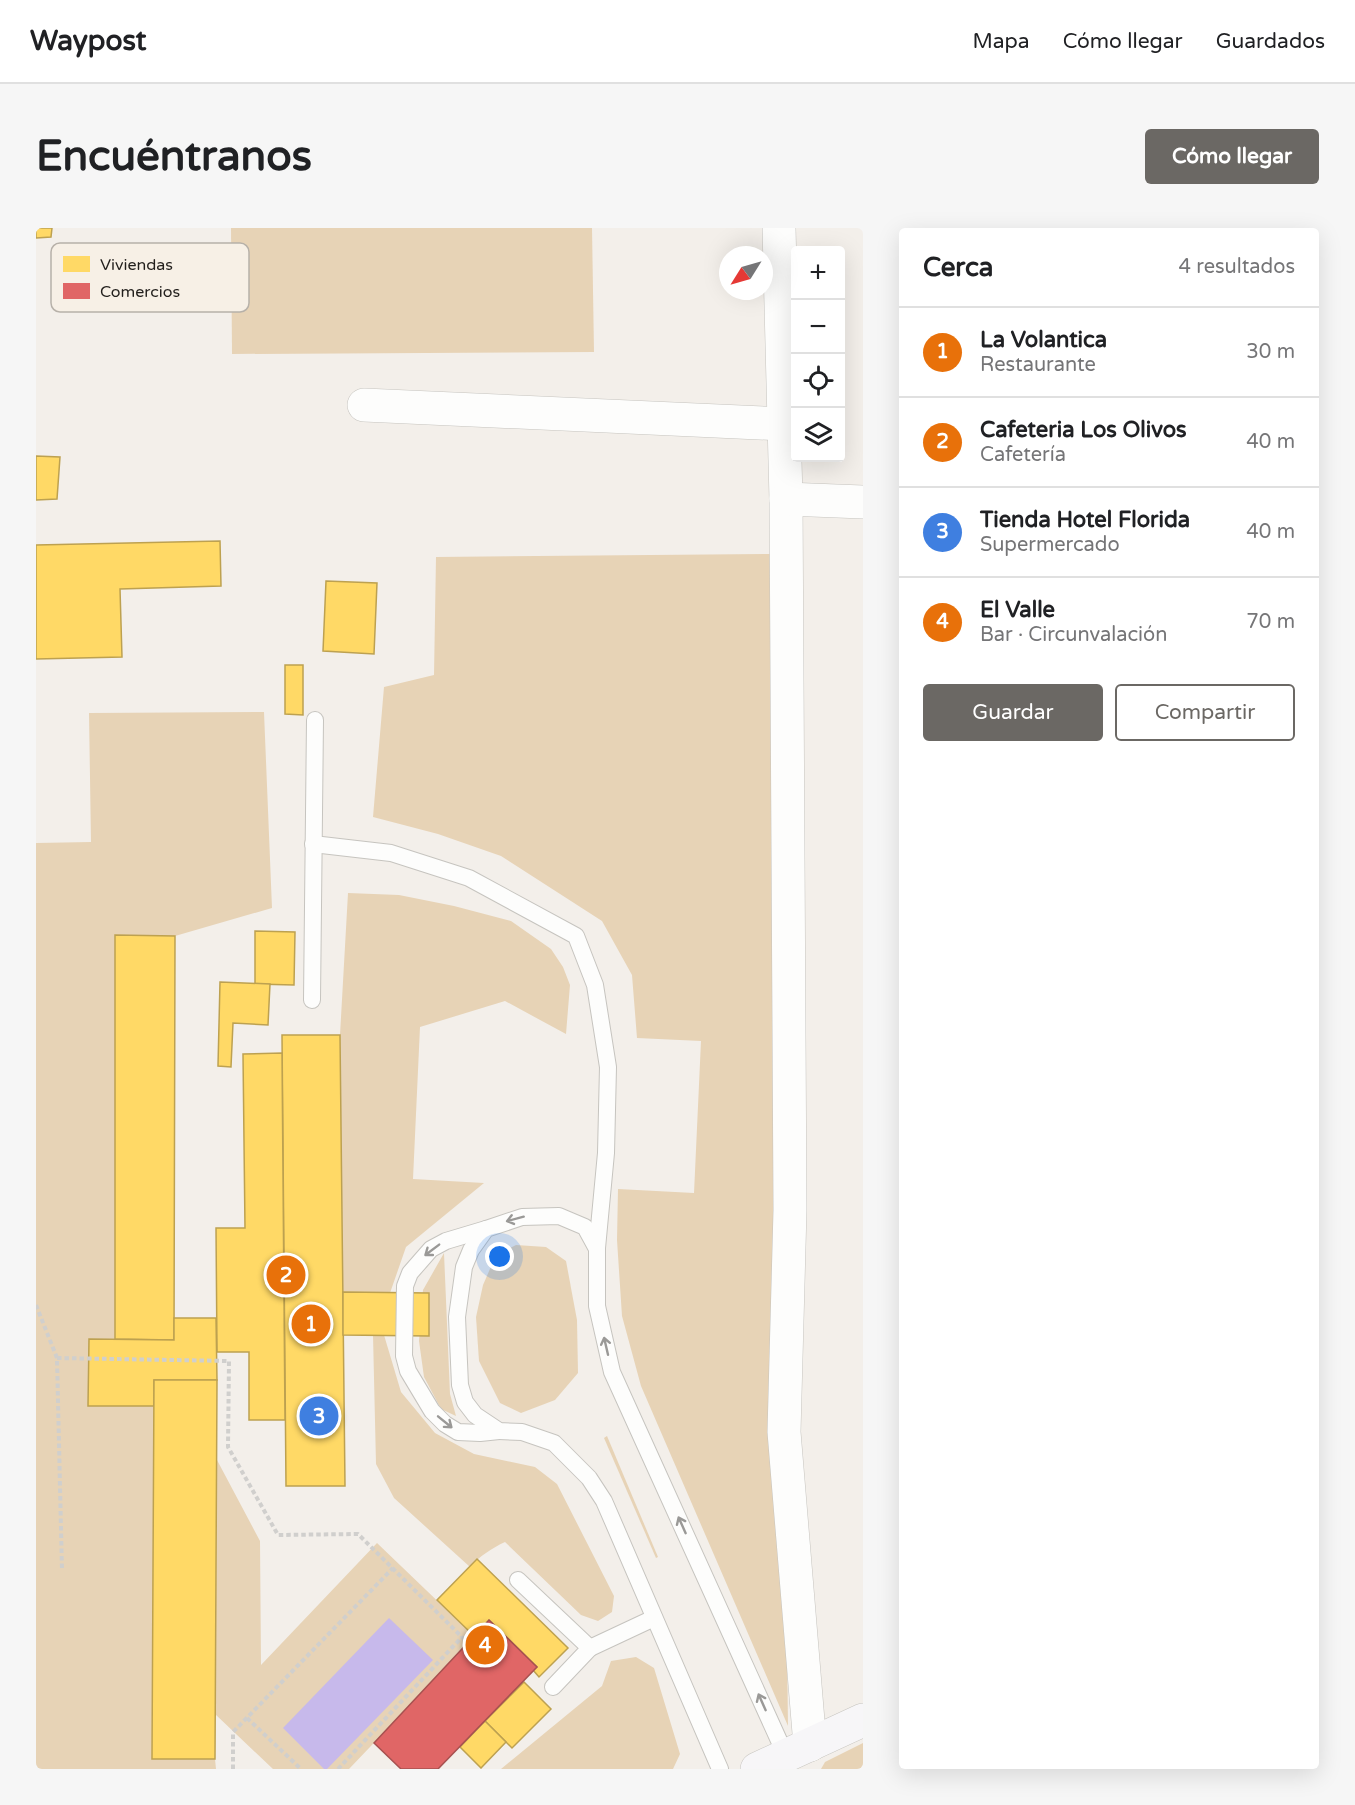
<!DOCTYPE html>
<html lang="es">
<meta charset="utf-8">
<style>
body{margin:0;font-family:"Varela Round",sans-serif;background:#f6f6f6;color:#202124}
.controls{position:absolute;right:18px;top:18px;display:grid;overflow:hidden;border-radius:6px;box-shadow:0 6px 24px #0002}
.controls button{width:54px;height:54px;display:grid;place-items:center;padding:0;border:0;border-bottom:2px solid #e0e0e0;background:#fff;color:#202124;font:30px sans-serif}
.compass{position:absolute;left:683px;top:18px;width:54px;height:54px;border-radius:50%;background:#fff;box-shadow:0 6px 24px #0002;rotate:233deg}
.you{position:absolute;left:464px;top:1029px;width:21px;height:21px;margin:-15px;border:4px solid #fff;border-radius:50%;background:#1a73e8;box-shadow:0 0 0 9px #1a73e833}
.badge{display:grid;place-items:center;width:39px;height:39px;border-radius:50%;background:#6b6864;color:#fff;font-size:20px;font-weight:700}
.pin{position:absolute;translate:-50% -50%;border:3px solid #fff;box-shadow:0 2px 6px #0006}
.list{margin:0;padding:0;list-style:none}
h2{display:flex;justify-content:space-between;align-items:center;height:78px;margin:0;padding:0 24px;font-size:26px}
h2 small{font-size:20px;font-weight:400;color:#757577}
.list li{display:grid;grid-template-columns:39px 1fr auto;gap:18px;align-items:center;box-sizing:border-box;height:90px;padding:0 24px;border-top:2px solid #e0e0e0}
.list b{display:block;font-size:22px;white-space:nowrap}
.list p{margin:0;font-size:20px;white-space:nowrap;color:#757577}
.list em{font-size:20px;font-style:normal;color:#757577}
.actions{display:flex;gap:12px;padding:18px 24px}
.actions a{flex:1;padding:14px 0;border:2px solid #6b6864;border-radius:6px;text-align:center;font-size:21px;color:#6b6864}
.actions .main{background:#6b6864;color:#fff}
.icon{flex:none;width:33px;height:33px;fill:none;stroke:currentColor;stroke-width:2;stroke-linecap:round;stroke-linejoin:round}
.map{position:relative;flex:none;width:827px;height:1541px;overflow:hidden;border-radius:6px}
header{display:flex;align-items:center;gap:36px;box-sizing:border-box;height:84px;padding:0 30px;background:#fff;border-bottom:2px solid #e0e0e0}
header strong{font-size:28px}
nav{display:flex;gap:33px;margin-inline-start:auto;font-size:21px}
.intro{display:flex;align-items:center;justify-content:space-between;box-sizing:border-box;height:144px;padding:0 36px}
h1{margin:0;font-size:42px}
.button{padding:15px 27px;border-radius:6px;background:#6b6864;color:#fff;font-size:21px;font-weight:700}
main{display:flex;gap:36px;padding:0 36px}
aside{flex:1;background:#fff;border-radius:6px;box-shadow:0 6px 24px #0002}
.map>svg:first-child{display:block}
.green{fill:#e7d3b6}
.water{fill:#c7b9eb}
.homes{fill:#ffd966;stroke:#bda150;stroke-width:1.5}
.shops{fill:#e06666;stroke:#a75150;stroke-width:1.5}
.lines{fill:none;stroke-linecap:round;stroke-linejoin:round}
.lane-casing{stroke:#c6c4bf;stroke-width:18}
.street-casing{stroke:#c6c4bf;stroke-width:34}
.secondary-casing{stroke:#c6c4bf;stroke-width:34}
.path{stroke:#d0cfcd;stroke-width:4;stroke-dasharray:4.5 3;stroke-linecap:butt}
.lane{stroke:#fdfdfc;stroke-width:16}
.street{stroke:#fdfdfc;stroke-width:33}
.secondary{stroke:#f7f6f8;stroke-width:33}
.oneway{stroke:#9a9997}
.key{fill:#f7f0e6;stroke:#b7b1a9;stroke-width:1.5}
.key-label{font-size:16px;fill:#221f1c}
</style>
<header>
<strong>Waypost</strong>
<nav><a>Mapa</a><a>Cómo llegar</a><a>Guardados</a></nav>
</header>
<div class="intro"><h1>Encuéntranos</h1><a class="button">Cómo llegar</a></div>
<main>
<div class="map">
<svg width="827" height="1541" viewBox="0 0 827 1541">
<rect width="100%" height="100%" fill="#f3efea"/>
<!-- green -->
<g class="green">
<polygon points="195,0 556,0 558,124 196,126"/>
<polygon points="737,326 752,1498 605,1158 586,1088 581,1012 582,961 658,965 665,813 601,810 596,747 566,693 465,628 402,606 337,589 348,459 398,447 400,329"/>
<polygon points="228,484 236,680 139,708 79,707 79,1111 53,1111 118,1178 116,1530 179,1531 180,1541 0,1541 0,615 55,614 53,485"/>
<polygon points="312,665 363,667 418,678 475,693 515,721 527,739 534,757 530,806 469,773 384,799 377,951 448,955 370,1019 354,1065 307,1064 304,807"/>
<polygon points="480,1017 510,1019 530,1033 541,1092 542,1145 519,1172 485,1185 464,1175 443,1133 440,1089 447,1057 460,1027"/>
<polygon points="408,1025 414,1166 420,1188 405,1181 388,1149 383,1113 387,1062"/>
<path d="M337,1107H348L365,1164L399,1205L438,1226L499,1239L521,1256L578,1368L576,1384L562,1393L545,1387L469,1314C456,1320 444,1328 434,1339L358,1270L340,1236Z"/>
<polygon points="571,1208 622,1329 620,1330 568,1210"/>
<polygon points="181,1232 224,1313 225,1437 341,1315 439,1409 313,1541 237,1541 179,1486"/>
<polygon points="600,1429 618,1440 644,1526 637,1541 465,1541 566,1458 575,1433"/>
<polygon points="827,1515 827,1541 785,1541 789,1534"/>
</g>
<!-- water -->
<polygon class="water" points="353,1390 397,1432 291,1541 288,1541 247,1500"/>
<!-- homes -->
<g class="homes">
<polygon points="0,0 16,0 15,9 0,10"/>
<polygon points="0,228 24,229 21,271 0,272"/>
<polygon points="184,313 185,358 84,361 86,429 0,431 0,317"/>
<polygon points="290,353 341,355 338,426 287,423"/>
<polygon points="249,437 267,437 267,487 249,486"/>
<polygon points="219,703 259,704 258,757 219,756"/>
<polygon points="79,707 139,708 138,1112 79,1111"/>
<polygon points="184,754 234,756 232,797 197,795 195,839 182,838"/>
<polygon points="246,807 304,807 309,1258 250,1258"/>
<polygon points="246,825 249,1192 213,1192 213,1124 181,1124 180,1000 209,1000 207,826"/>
<polygon points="307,1064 393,1065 393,1108 307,1107"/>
<polygon points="138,1090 180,1090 181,1152 118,1152 118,1178 52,1178 53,1111 138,1112"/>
<polygon points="118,1152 181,1152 179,1531 116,1531"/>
<polygon points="441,1331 532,1420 503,1449 497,1442 501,1439 453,1392 439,1409 401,1372"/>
<polygon points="488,1454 515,1481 476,1520 449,1493"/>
<polygon points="449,1493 470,1514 445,1540 424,1519"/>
</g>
<!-- shops -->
<polygon class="shops" points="453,1392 501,1439 402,1541 365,1541 338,1515"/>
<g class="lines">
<!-- lane casing -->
<g class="lane-casing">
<g id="lane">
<polyline points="277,616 355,625 433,650 540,708 559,757 572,839 570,925 561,1020"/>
<polyline points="276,772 279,492"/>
<polyline points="450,1001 410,1013 395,1021 374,1045 369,1058 368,1128 372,1143 396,1183 409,1196 422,1204 444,1205 463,1203"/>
<polyline points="482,1352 554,1420 517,1459"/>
<polyline points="554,1420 618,1390"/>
<polyline points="684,1541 568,1273 553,1250 518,1215 486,1204 463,1203 439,1187 429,1174 424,1157 421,1089 428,1039 435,1022 450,1001 486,989 523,988 549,999 561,1021 561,1078 576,1144 750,1528"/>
</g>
</g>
<!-- street casing -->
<g class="street-casing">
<g id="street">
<polyline points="743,0 750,271 754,982 748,1204 774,1517"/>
<polyline points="328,177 747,196"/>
<polyline points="750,271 827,274"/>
</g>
</g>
<!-- secondary casing -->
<g class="secondary-casing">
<polyline id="secondary" points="721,1541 827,1492"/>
</g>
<!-- path -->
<g class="path">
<polyline points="0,1077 21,1130 26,1343"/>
<polyline points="21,1130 193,1133 192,1219 242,1307 322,1306 433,1416"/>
<polyline points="211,1490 265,1541"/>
<polyline points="197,1541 197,1504 357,1340"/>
<polyline points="302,1541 426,1409"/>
</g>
<!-- lane -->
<use href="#lane" class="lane"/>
<!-- street -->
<use href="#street" class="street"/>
<!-- secondary -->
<use href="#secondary" class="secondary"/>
</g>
<!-- one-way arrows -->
<defs><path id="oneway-shaft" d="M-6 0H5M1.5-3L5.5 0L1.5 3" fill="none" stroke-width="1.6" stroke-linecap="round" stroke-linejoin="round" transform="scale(1.5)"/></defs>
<g class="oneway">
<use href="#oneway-shaft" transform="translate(479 991) rotate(165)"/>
<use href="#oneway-shaft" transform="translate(396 1022) rotate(143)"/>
<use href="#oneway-shaft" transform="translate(570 1118) rotate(-103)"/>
<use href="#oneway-shaft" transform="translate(409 1194) rotate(39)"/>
<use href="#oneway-shaft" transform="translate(646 1297) rotate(-114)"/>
<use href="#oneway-shaft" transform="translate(726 1474) rotate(-114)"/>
</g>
<!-- legend -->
<rect x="15" y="15" width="198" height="69" rx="9" class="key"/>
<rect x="27" y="28" width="27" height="16" fill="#ffd966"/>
<rect x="27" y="55" width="27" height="16" fill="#e06666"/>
<g class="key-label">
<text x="64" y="42">Viviendas</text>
<text x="64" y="69">Comercios</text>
</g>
</svg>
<div class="controls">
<button>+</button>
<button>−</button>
<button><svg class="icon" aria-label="locate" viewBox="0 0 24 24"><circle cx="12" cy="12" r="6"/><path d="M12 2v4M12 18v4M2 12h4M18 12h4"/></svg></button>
<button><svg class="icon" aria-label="layers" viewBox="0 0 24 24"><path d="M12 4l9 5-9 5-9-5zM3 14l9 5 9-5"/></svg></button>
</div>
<svg class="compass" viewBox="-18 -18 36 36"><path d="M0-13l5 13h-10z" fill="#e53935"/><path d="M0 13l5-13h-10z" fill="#757577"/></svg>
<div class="you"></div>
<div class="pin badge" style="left:275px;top:1096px;background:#e8710a">1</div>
<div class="pin badge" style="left:250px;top:1047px;background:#e8710a">2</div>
<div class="pin badge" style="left:283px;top:1188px;background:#3f7fe0">3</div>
<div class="pin badge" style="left:449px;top:1417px;background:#e8710a">4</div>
</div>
<aside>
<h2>Cerca<small>4 resultados</small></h2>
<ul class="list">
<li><span class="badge" style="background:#e8710a">1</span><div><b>La Volantica</b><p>Restaurante</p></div><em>30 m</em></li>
<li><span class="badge" style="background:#e8710a">2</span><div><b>Cafeteria Los Olivos</b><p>Cafetería</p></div><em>40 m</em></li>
<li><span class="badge" style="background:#3f7fe0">3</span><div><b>Tienda Hotel Florida</b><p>Supermercado</p></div><em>40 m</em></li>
<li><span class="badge" style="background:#e8710a">4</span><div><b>El Valle</b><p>Bar · Circunvalación</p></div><em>70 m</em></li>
</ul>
<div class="actions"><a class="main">Guardar</a><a>Compartir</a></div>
</aside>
</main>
